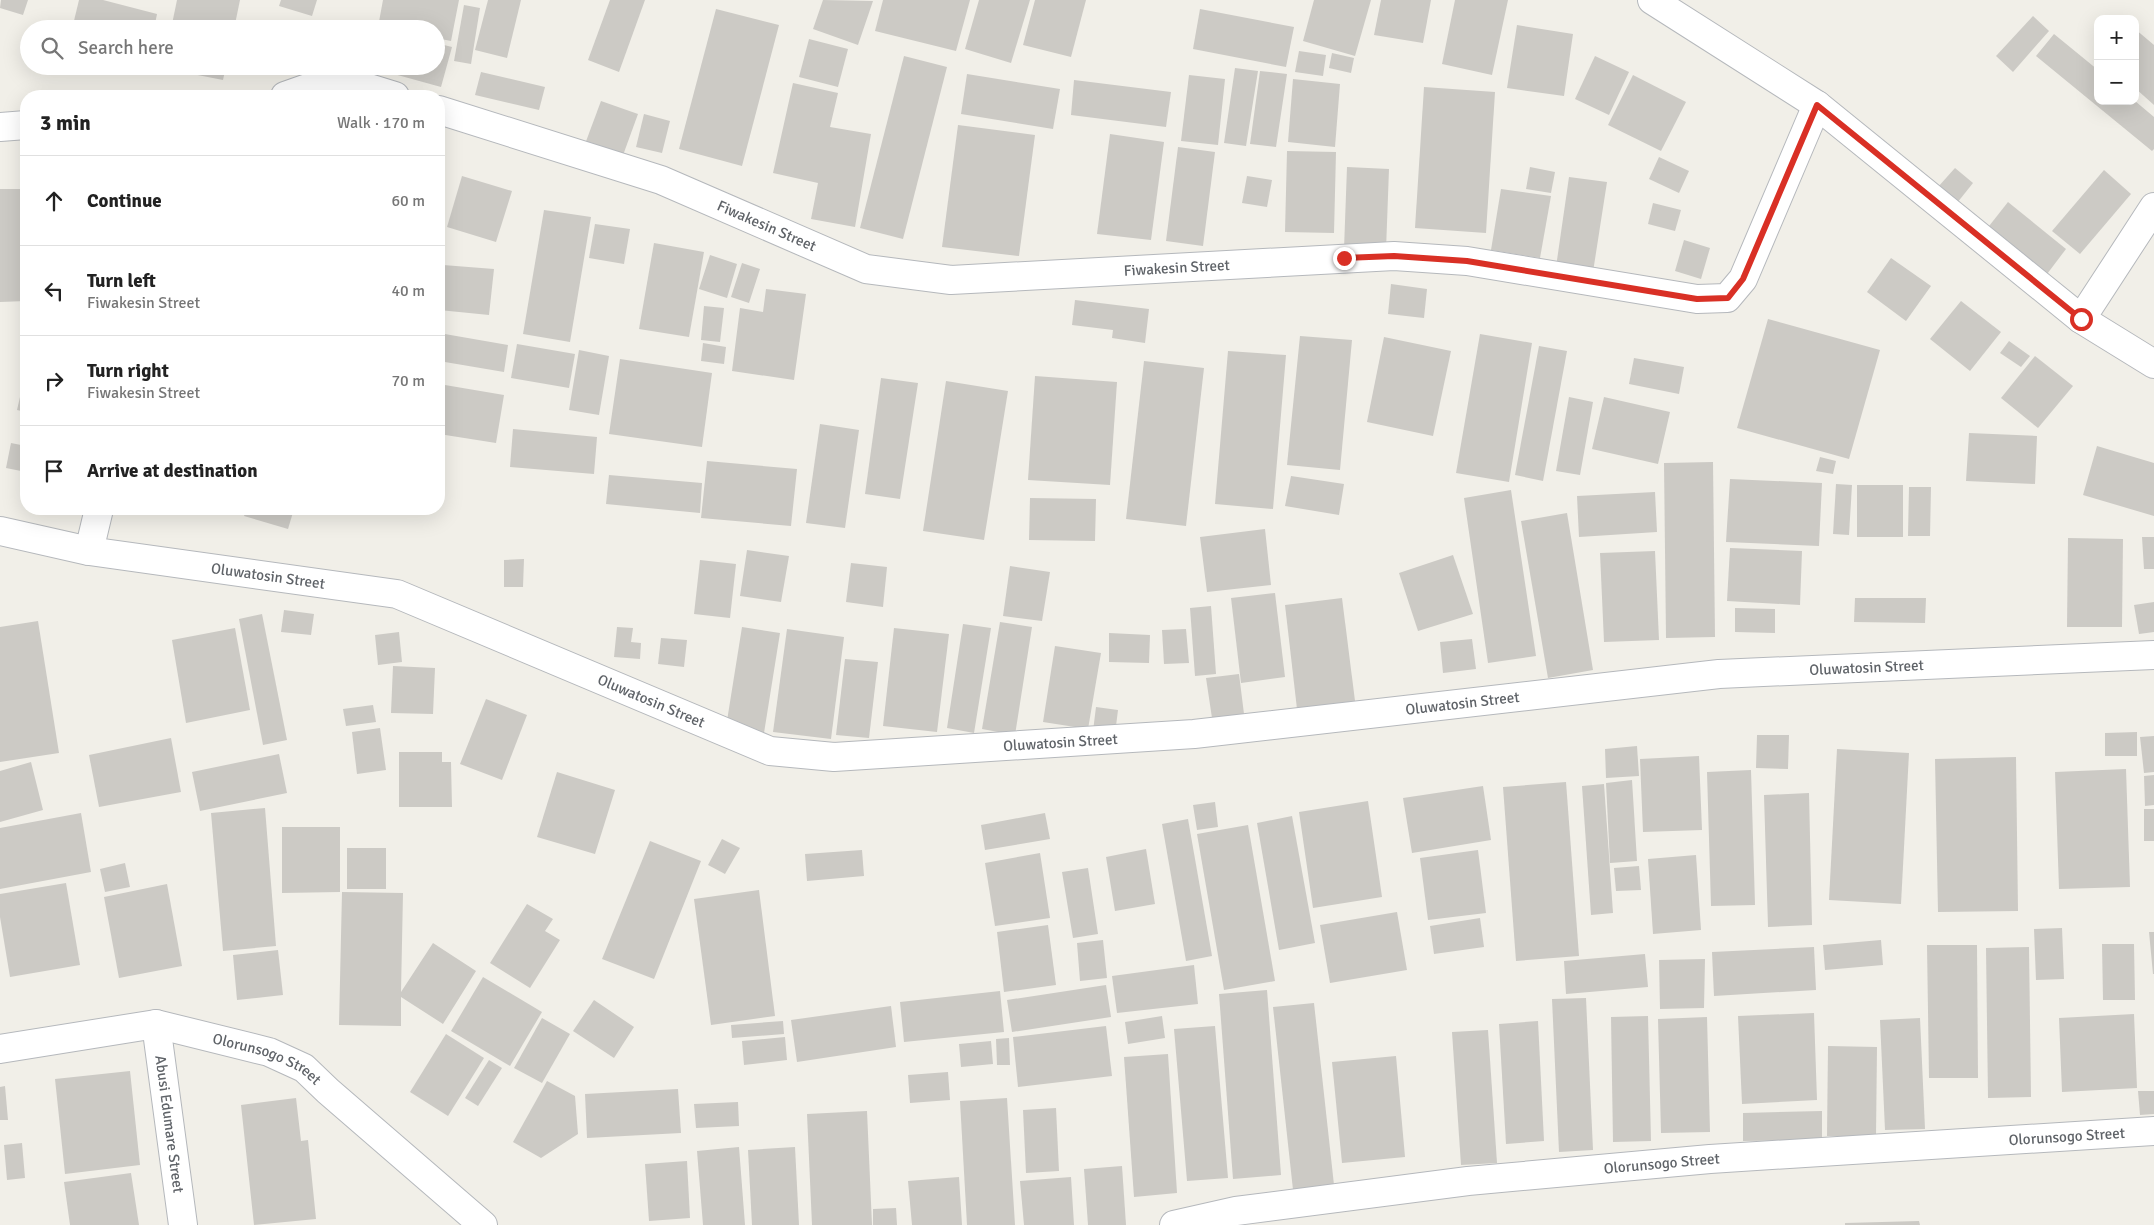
<!DOCTYPE html>
<meta charset="utf-8">
<style>
body{margin:0;font-family:Signika,sans-serif;background:#f6f6f6;color:#222}
.controls{position:absolute;right:15px;top:15px;display:grid;overflow:hidden;border-radius:10px;box-shadow:0 5px 20px #0002}
.controls button{width:45px;height:45px;display:grid;place-items:center;padding:0;border:0;border-bottom:1px solid #e0e0e0;background:#fff;color:#222;font:25px sans-serif}
.stop{position:absolute;width:15px;height:15px;margin:-11px;border:4px solid #d93025;border-radius:50%;background:#fff}
.stop.end{background:#d93025;border-color:#fff;box-shadow:0 1px 5px #0008}
.list{margin:0;padding:0;list-style:none}
h2{display:flex;justify-content:space-between;align-items:center;height:65px;margin:0;padding:0 20px;font-size:21px}
h2 small{font-size:16px;font-weight:400;color:#767676}
.list li{display:grid;grid-template-columns:32px 1fr auto;gap:15px;align-items:center;box-sizing:border-box;height:90px;padding:0 20px;border-top:1px solid #e0e0e0}
.list b{display:block;font-size:19px;white-space:nowrap}
.list p{margin:0;font-size:16px;white-space:nowrap;color:#767676}
.list em{font-size:16px;font-style:normal;color:#767676}
.icon{flex:none;width:28px;height:28px;fill:none;stroke:currentColor;stroke-width:2;stroke-linecap:round;stroke-linejoin:round}
.map{position:relative;flex:none;width:2154px;height:1225px;overflow:hidden}
.search{position:absolute;background:#fff;box-shadow:0 5px 20px #0002;left:20px;top:20px;width:425px;height:55px;display:flex;align-items:center;gap:12px;box-sizing:border-box;padding:0 18px;border-radius:28px;color:#767676;font-size:19px}
.panel{position:absolute;background:#fff;box-shadow:0 5px 20px #0002;left:20px;top:90px;width:425px;height:425px;border-radius:20px}
.map>svg:first-child{display:block}
.building{fill:#cccac5}
.lines{fill:none;stroke-linecap:round;stroke-linejoin:round}
.minor-casing{stroke:#b5b8bc;stroke-width:30}
.minor{stroke:#fff;stroke-width:28}
.route{stroke:#d93025;stroke-width:6}
.labels{text-anchor:middle;stroke-width:4;stroke-linejoin:round;paint-order:stroke}
.street-label{font-size:15px;fill:#5f6368;stroke:#fff}
</style>
<div class="map">
<svg width="2154" height="1225" viewBox="0 0 2154 1225">
<rect width="100%" height="100%" fill="#f1efe8"/>
<!-- building -->
<g class="building">
<polygon points="1,0 28,0 23,15 0,8"/>
<polygon points="79,0 103,0 157,14 154,29 72,29"/>
<polygon points="177,0 240,0 234,29 171,29"/>
<polygon points="281,0 317,0 312,16 279,6"/>
<polygon points="383,0 459,0 451,41 436,38 436,29 378,27"/>
<polygon points="488,0 521,0 507,58 475,50"/>
<polygon points="610,0 645,0 619,72 588,60"/>
<polygon points="823,0 873,1 858,45 813,29"/>
<polygon points="883,0 970,0 956,51 875,31"/>
<polygon points="979,0 1030,0 1011,63 965,49"/>
<polygon points="1035,0 1086,0 1071,57 1023,45"/>
<polygon points="1314,0 1371,0 1355,56 1303,41"/>
<polygon points="1381,0 1431,0 1423,43 1374,35"/>
<polygon points="1455,0 1508,0 1492,75 1442,64"/>
<polygon points="464,5 480,8 471,64 454,61"/>
<polygon points="716,9 779,25 742,166 679,149"/>
<polygon points="1200,9 1294,27 1286,67 1193,49"/>
<polygon points="2033,16 2049,31 2013,72 1996,56"/>
<polygon points="1517,25 1573,34 1564,96 1507,88"/>
<polygon points="2135,29 2154,45 2154,105 2135,88"/>
<polygon points="2054,34 2098,70 2098,101 2135,101 2154,117 2154,149 2152,151 2036,56"/>
<polygon points="809,39 848,49 838,87 799,77"/>
<polygon points="436,43 452,47 441,87 383,71 384,66 436,66"/>
<polygon points="1299,51 1326,55 1323,76 1295,72"/>
<polygon points="1332,53 1354,58 1351,73 1329,68"/>
<polygon points="904,56 947,67 903,239 860,228"/>
<polygon points="1595,56 1629,72 1609,115 1575,99"/>
<polygon points="114,66 144,66 142,74"/>
<polygon points="163,66 226,66 223,80 162,68"/>
<polygon points="1235,68 1258,71 1246,146 1224,143"/>
<polygon points="1260,71 1287,74 1276,147 1250,144"/>
<polygon points="481,72 545,87 539,110 475,95"/>
<polygon points="967,74 1060,89 1053,129 961,114"/>
<polygon points="1189,75 1225,79 1218,145 1181,141"/>
<polygon points="1633,75 1686,102 1661,151 1608,125"/>
<polygon points="1293,79 1340,84 1335,147 1288,142"/>
<polygon points="1074,80 1171,92 1166,127 1071,115"/>
<polygon points="793,83 838,93 830,127 871,134 855,227 811,219 818,183 773,173"/>
<polygon points="1424,87 1495,92 1486,233 1415,228"/>
<polygon points="601,101 638,114 622,158 585,144"/>
<polygon points="644,114 670,121 662,153 636,147"/>
<polygon points="958,125 1035,135 1019,256 942,247"/>
<polygon points="1110,134 1164,142 1151,240 1097,234"/>
<polygon points="1178,147 1215,152 1203,246 1166,241"/>
<polygon points="1287,151 1336,152 1334,233 1285,232"/>
<polygon points="1659,157 1689,171 1679,193 1649,179"/>
<polygon points="1347,167 1389,169 1386,250 1344,249"/>
<polygon points="1530,167 1555,172 1551,193 1526,189"/>
<polygon points="1955,168 1973,183 1957,203 1938,187"/>
<polygon points="2104,170 2131,194 2080,254 2052,231"/>
<polygon points="462,176 512,191 496,242 447,227"/>
<polygon points="1247,176 1272,180 1267,207 1242,203"/>
<polygon points="1569,177 1607,182 1593,272 1556,267"/>
<polygon points="0,189 26,189 26,301 0,302"/>
<polygon points="1501,189 1551,196 1540,258 1491,250"/>
<polygon points="2008,202 2066,249 2041,282 1982,235"/>
<polygon points="1653,203 1681,210 1675,231 1648,224"/>
<polygon points="544,210 591,217 570,342 523,334"/>
<polygon points="595,224 630,229 624,264 589,258"/>
<polygon points="1684,240 1710,248 1701,279 1675,271"/>
<polygon points="654,243 704,252 689,337 639,329"/>
<polygon points="710,255 737,264 727,298 699,289"/>
<polygon points="1891,258 1931,286 1906,321 1867,292"/>
<polygon points="742,263 760,269 749,303 731,297"/>
<polygon points="443,265 494,269 489,315 439,310"/>
<polygon points="1391,284 1427,289 1424,318 1388,314"/>
<polygon points="766,289 806,294 794,380 732,371 740,308 763,312"/>
<polygon points="1075,300 1149,309 1145,343 1112,338 1113,330 1072,325"/>
<polygon points="1961,301 2001,332 1970,371 1930,339"/>
<polygon points="704,306 724,308 720,342 701,340"/>
<polygon points="1768,319 1880,350 1849,459 1737,428"/>
<polygon points="439,333 508,345 504,372 439,361"/>
<polygon points="1480,334 1532,343 1509,482 1456,473"/>
<polygon points="1300,336 1352,340 1340,470 1287,465"/>
<polygon points="1384,337 1451,351 1433,436 1367,422"/>
<polygon points="2009,341 2030,356 2021,367 2000,353"/>
<polygon points="703,343 726,347 724,364 701,361"/>
<polygon points="517,344 575,354 569,388 511,378"/>
<polygon points="1539,346 1567,351 1543,481 1515,475"/>
<polygon points="579,350 609,356 599,415 569,410"/>
<polygon points="1228,351 1286,355 1273,509 1215,504"/>
<polygon points="2035,356 2073,386 2038,428 2001,398"/>
<polygon points="1634,358 1684,367 1679,394 1629,384"/>
<polygon points="620,359 712,373 702,447 609,434"/>
<polygon points="1144,361 1204,368 1186,526 1126,519"/>
<polygon points="25,375 26,375 26,412 17,410"/>
<polygon points="1035,376 1117,382 1110,485 1028,480"/>
<polygon points="881,378 918,383 900,499 865,494"/>
<polygon points="946,381 1008,391 984,540 923,531"/>
<polygon points="439,384 504,395 496,443 439,434"/>
<polygon points="1569,397 1593,402 1580,475 1556,471"/>
<polygon points="1604,397 1670,412 1658,464 1592,449"/>
<polygon points="820,424 859,430 845,528 806,523"/>
<polygon points="513,429 597,437 594,474 510,467"/>
<polygon points="1969,433 2037,436 2035,484 1966,481"/>
<polygon points="11,443 26,446 26,472 6,468"/>
<polygon points="2097,446 2154,463 2154,516 2083,495"/>
<polygon points="1820,457 1836,461 1833,474 1816,471"/>
<polygon points="707,461 797,469 791,526 701,518"/>
<polygon points="1713,462 1715,637 1666,638 1664,463"/>
<polygon points="609,475 702,483 700,513 606,504"/>
<polygon points="1291,476 1344,484 1339,515 1285,506"/>
<polygon points="1730,479 1822,483 1819,546 1726,542"/>
<polygon points="1836,484 1852,485 1849,535 1833,534"/>
<rect x="1857" y="485" width="46" height="52"/>
<polygon points="1909,487 1931,487 1930,536 1908,536"/>
<polygon points="1511,490 1536,656 1488,663 1464,498"/>
<polygon points="1655,492 1657,532 1579,537 1577,496"/>
<polygon points="1030,498 1096,499 1095,541 1029,540"/>
<polygon points="247,509 294,509 288,529 244,516"/>
<polygon points="1567,513 1593,670 1548,678 1521,521"/>
<polygon points="1265,529 1271,585 1207,592 1200,537"/>
<polygon points="2142,537 2154,537 2154,569 2144,569"/>
<polygon points="2068,538 2123,539 2122,627 2067,627"/>
<polygon points="1730,548 1802,551 1800,605 1727,601"/>
<polygon points="747,550 789,556 781,602 740,596"/>
<polygon points="1655,551 1659,640 1604,642 1600,553"/>
<polygon points="1453,555 1473,614 1418,631 1399,573"/>
<polygon points="524,559 523,587 504,587 504,560"/>
<polygon points="700,560 736,564 730,618 694,614"/>
<polygon points="851,563 887,567 883,607 846,602"/>
<polygon points="1010,566 1050,572 1042,621 1003,616"/>
<polygon points="1275,593 1285,677 1241,683 1231,598"/>
<polygon points="1342,598 1355,701 1297,709 1285,605"/>
<polygon points="1855,598 1926,598 1925,623 1854,622"/>
<polygon points="2154,602 2154,632 2139,634 2134,605"/>
<polygon points="1211,606 1216,674 1195,676 1190,608"/>
<polygon points="1735,608 1775,609 1775,633 1735,632"/>
<polygon points="284,610 314,614 311,635 281,632"/>
<polygon points="262,614 287,740 263,745 239,619"/>
<polygon points="38,621 59,753 0,762 0,627"/>
<polygon points="1000,622 1032,627 1015,735 982,729"/>
<polygon points="963,624 991,628 974,733 947,728"/>
<polygon points="617,627 633,628 631,642 641,643 640,659 614,657"/>
<polygon points="742,627 780,633 764,733 726,727"/>
<polygon points="235,628 250,710 186,723 172,640"/>
<polygon points="894,628 949,634 937,732 883,726"/>
<polygon points="787,629 844,637 831,739 773,732"/>
<polygon points="1186,629 1189,663 1164,664 1162,630"/>
<polygon points="399,632 402,662 378,665 375,635"/>
<polygon points="1109,633 1150,635 1149,663 1109,662"/>
<polygon points="661,638 687,640 684,667 658,664"/>
<polygon points="1472,639 1476,669 1443,673 1440,642"/>
<polygon points="1055,646 1101,653 1088,729 1043,722"/>
<polygon points="845,659 878,662 869,738 836,735"/>
<polygon points="393,666 435,668 433,714 391,713"/>
<polygon points="1239,674 1244,714 1212,718 1206,678"/>
<polygon points="486,699 527,715 502,780 460,764"/>
<polygon points="373,705 376,722 346,726 343,709"/>
<polygon points="1096,707 1118,710 1115,734 1093,731"/>
<polygon points="380,728 386,770 357,774 352,732"/>
<polygon points="2137,732 2137,756 2105,756 2105,733"/>
<polygon points="1757,735 1789,735 1788,769 1756,768"/>
<polygon points="2154,736 2154,772 2144,773 2140,737"/>
<polygon points="171,738 181,792 99,807 89,755"/>
<polygon points="1637,746 1639,776 1606,778 1605,749"/>
<polygon points="1837,749 1909,753 1901,904 1829,900"/>
<polygon points="399,752 442,752 442,762 451,762 452,807 399,807"/>
<polygon points="279,754 287,793 200,811 192,772"/>
<polygon points="1699,756 1702,830 1643,832 1640,759"/>
<polygon points="2016,757 2018,911 1938,912 1935,759"/>
<polygon points="31,762 43,810 0,822 0,771"/>
<polygon points="2126,769 2130,887 2059,889 2055,772"/>
<polygon points="1751,770 1755,905 1711,906 1707,772"/>
<polygon points="557,772 615,790 595,854 537,837"/>
<polygon points="2154,775 2154,805 2145,806 2144,776"/>
<polygon points="1632,780 1637,861 1610,863 1606,783"/>
<polygon points="1566,782 1579,956 1516,961 1503,787"/>
<polygon points="1604,784 1613,913 1591,915 1582,786"/>
<polygon points="1483,786 1491,840 1412,853 1403,798"/>
<polygon points="1809,793 1812,925 1768,927 1764,795"/>
<polygon points="1368,801 1382,897 1313,908 1299,812"/>
<polygon points="1215,802 1218,827 1197,830 1193,805"/>
<polygon points="265,808 276,946 223,951 211,813"/>
<rect x="2144" y="809" width="10" height="32"/>
<polygon points="81,813 91,872 0,889 0,828"/>
<polygon points="1045,813 1050,839 985,850 981,825"/>
<polygon points="1292,816 1315,943 1279,950 1257,823"/>
<polygon points="1188,819 1212,956 1186,961 1162,824"/>
<polygon points="1248,825 1275,981 1224,990 1197,834"/>
<polygon points="282,827 340,827 340,892 282,893"/>
<polygon points="722,839 740,848 725,874 708,865"/>
<polygon points="650,841 701,861 654,979 602,959"/>
<rect x="347" y="848" width="39" height="41"/>
<polygon points="1146,849 1155,904 1115,911 1106,857"/>
<polygon points="862,850 864,876 807,881 805,854"/>
<polygon points="1478,850 1486,913 1428,920 1420,858"/>
<polygon points="1040,853 1050,918 995,926 985,863"/>
<polygon points="1696,855 1701,930 1653,934 1648,859"/>
<polygon points="125,863 130,887 105,892 100,869"/>
<polygon points="1639,866 1641,890 1616,891 1614,868"/>
<polygon points="1088,868 1098,934 1073,938 1062,872"/>
<polygon points="66,883 80,965 10,977 0,917 0,894"/>
<polygon points="167,884 182,966 119,978 104,897"/>
<polygon points="759,890 775,1016 711,1025 694,899"/>
<polygon points="342,892 403,893 401,992 433,943 476,971 443,1024 401,997 401,1026 339,1025"/>
<polygon points="527,904 553,919 545,931 560,940 530,988 490,963"/>
<polygon points="1397,912 1407,970 1330,983 1320,925"/>
<polygon points="1480,918 1484,947 1434,954 1430,926"/>
<polygon points="1048,925 1056,985 1004,992 997,932"/>
<polygon points="2062,928 2064,979 2036,980 2034,929"/>
<polygon points="2149,932 2154,932 2154,974 2153,974"/>
<polygon points="1103,940 1107,978 1080,981 1077,943"/>
<polygon points="1881,940 1883,965 1825,970 1823,945"/>
<polygon points="2102,944 2134,944 2135,1000 2103,1000"/>
<polygon points="1927,945 1977,945 1978,1078 1929,1078"/>
<polygon points="1814,947 1816,990 1714,996 1712,952"/>
<polygon points="2029,947 2031,1097 1988,1098 1986,948"/>
<polygon points="278,950 283,995 237,1000 233,955"/>
<polygon points="1645,954 1648,987 1566,994 1564,961"/>
<polygon points="1705,959 1704,1008 1660,1009 1659,960"/>
<polygon points="1194,965 1198,1004 1117,1013 1112,976"/>
<polygon points="483,977 542,1012 510,1066 451,1031"/>
<polygon points="1106,985 1111,1017 1012,1032 1007,1000"/>
<polygon points="1267,990 1281,1175 1233,1179 1219,994"/>
<polygon points="1000,991 1004,1032 904,1042 900,1002"/>
<polygon points="1586,998 1593,1150 1559,1152 1552,999"/>
<polygon points="594,1000 634,1027 614,1058 573,1031"/>
<polygon points="1314,1003 1335,1194 1294,1199 1273,1007"/>
<polygon points="891,1006 896,1047 797,1062 791,1020"/>
<polygon points="1814,1013 1817,1100 1742,1104 1738,1016"/>
<polygon points="2134,1014 2137,1088 2062,1092 2059,1018"/>
<polygon points="1162,1016 1165,1038 1128,1044 1125,1022"/>
<polygon points="1648,1016 1651,1141 1613,1142 1611,1017"/>
<polygon points="1707,1017 1710,1132 1661,1133 1658,1019"/>
<polygon points="542,1018 570,1034 542,1083 514,1068"/>
<polygon points="1920,1018 1925,1129 1885,1130 1880,1020"/>
<polygon points="783,1021 784,1034 732,1038 731,1025"/>
<polygon points="1538,1021 1544,1141 1506,1144 1499,1024"/>
<polygon points="1106,1026 1112,1076 1018,1087 1013,1037"/>
<polygon points="1215,1026 1228,1178 1187,1181 1174,1029"/>
<polygon points="1488,1030 1497,1163 1461,1165 1452,1032"/>
<polygon points="446,1034 484,1058 448,1116 410,1092"/>
<polygon points="785,1037 787,1060 744,1065 742,1041"/>
<polygon points="1009,1038 1010,1065 997,1065 996,1039"/>
<polygon points="991,1041 993,1064 961,1067 959,1044"/>
<polygon points="1828,1046 1877,1047 1876,1136 1827,1136"/>
<polygon points="1168,1054 1177,1193 1134,1197 1124,1057"/>
<polygon points="1396,1056 1405,1157 1342,1163 1332,1062"/>
<polygon points="489,1060 502,1068 478,1106 465,1098"/>
<polygon points="130,1071 140,1165 65,1174 55,1079"/>
<polygon points="948,1072 950,1100 910,1103 908,1075"/>
<polygon points="547,1081 575,1096 578,1134 541,1158 513,1142"/>
<polygon points="5,1086 8,1120 0,1120 0,1087"/>
<polygon points="678,1089 681,1133 587,1138 585,1094"/>
<polygon points="2138,1091 2154,1091 2154,1114 2140,1115"/>
<polygon points="296,1098 301,1141 308,1140 316,1219 254,1225 241,1105"/>
<polygon points="1007,1098 1015,1225 967,1225 960,1101"/>
<polygon points="738,1102 739,1126 696,1128 694,1104"/>
<polygon points="1056,1108 1059,1171 1026,1173 1023,1110"/>
<polygon points="867,1111 872,1225 812,1225 807,1114"/>
<polygon points="1822,1111 1822,1140 1743,1141 1743,1113"/>
<polygon points="22,1143 25,1178 7,1180 4,1145"/>
<polygon points="739,1147 745,1225 703,1225 697,1151"/>
<polygon points="795,1147 799,1225 752,1225 748,1150"/>
<polygon points="687,1161 690,1218 649,1221 645,1164"/>
<polygon points="1122,1166 1126,1225 1088,1225 1084,1169"/>
<polygon points="131,1173 139,1225 70,1225 64,1182"/>
<polygon points="959,1177 962,1225 912,1225 908,1181"/>
<polygon points="1071,1177 1074,1225 1024,1225 1020,1181"/>
<polygon points="896,1208 897,1225 873,1225 873,1209"/>
<polygon points="1919,1221 1920,1225 1845,1225 1845,1223"/>
</g>
<g class="lines">
<!-- minor casing -->
<g class="minor-casing">
<g id="minor">
<polyline points="1652,0 1817,105 2081,319 2154,364"/>
<polyline points="285,96 319,84 353,83 395,96"/>
<path id="s1" d="M439,110L661,180L866,269L951,280L1394,256L1467,261L1697,299L1727,298L1743,279L1817,105"/>
<polyline points="0,127 26,125"/>
<polyline points="2081,319 2154,207"/>
<path id="s2" d="M0,531L89,551L397,594L770,751L834,757L1194,734L1719,674L2154,655"/>
<polyline points="89,551 99,509"/>
<path id="s3" d="M156,1024L183,1225"/>
<path id="s4" d="M0,1049L156,1024L269,1052L304,1068L328,1091L483,1225"/>
<path id="s5" d="M1174,1225L1236,1211L1468,1181L1710,1159L2154,1131"/>
</g>
</g>
<!-- minor -->
<use href="#minor" class="minor"/>
</g>
<g class="lines">
<!-- route -->
<polyline class="route" points="1344,258 1394,256 1467,261 1697,299 1728,298 1743,279 1817,105 2081,319"/>
</g>
<g class="labels">
<!-- street labels -->
<g class="street-label">
<text dy="5" stroke="none"><textPath href="#s1" startOffset="348">Fiwakesin Street</textPath></text>
<text dy="5" stroke="none"><textPath href="#s1" startOffset="768">Fiwakesin Street</textPath></text>
<text dy="5" stroke="none"><textPath href="#s2" startOffset="272">Oluwatosin Street</textPath></text>
<text dy="5" stroke="none"><textPath href="#s2" startOffset="1908">Oluwatosin Street</textPath></text>
<text dy="5" stroke="none"><textPath href="#s2" startOffset="678">Oluwatosin Street</textPath></text>
<text dy="5" stroke="none"><textPath href="#s2" startOffset="1502">Oluwatosin Street</textPath></text>
<text dy="5" stroke="none"><textPath href="#s2" startOffset="1098">Oluwatosin Street</textPath></text>
<text dy="5" stroke="none"><textPath href="#s4" startOffset="275">Olorunsogo Street</textPath></text>
<text dy="5" stroke="none"><textPath href="#s3" startOffset="101">Abusi Edumare Street</textPath></text>
<text dy="5" stroke="none"><textPath href="#s5" startOffset="898">Olorunsogo Street</textPath></text>
<text dy="5" stroke="none"><textPath href="#s5" startOffset="492">Olorunsogo Street</textPath></text>
</g>
</g>
</svg>
<div class="controls">
<button>+</button>
<button>−</button>
</div>
<div class="stop" style="left:2081px;top:319px"></div>
<div class="stop end" style="left:1344px;top:258px"></div>
<div class="search"><svg class="icon" aria-label="search" viewBox="0 0 24 24"><circle cx="10" cy="10" r="6"/><path d="M15 15l6 6"/></svg>Search here</div>
<section class="panel">
<h2>3 min<small>Walk · 170 m</small></h2>
<ul class="list">
<li><svg class="icon" aria-label="ahead" viewBox="0 0 24 24"><path d="M12 20V5M6 11l6-6 6 6"/></svg><div><b>Continue</b></div><em>60 m</em></li>
<li><svg class="icon" aria-label="left" viewBox="0 0 24 24"><path d="M17 20v-9H6M10 6l-5 5 5 5"/></svg><div><b>Turn left</b><p>Fiwakesin Street</p></div><em>40 m</em></li>
<li><svg class="icon" aria-label="right" viewBox="0 0 24 24"><path d="M7 20v-9h11M14 6l5 5-5 5"/></svg><div><b>Turn right</b><p>Fiwakesin Street</p></div><em>70 m</em></li>
<li><svg class="icon" aria-label="arrive" viewBox="0 0 24 24"><path d="M6 21V4h12l-3 4 3 4H6"/></svg><div><b>Arrive at destination</b></div></li>
</ul>
</section>
</div>
